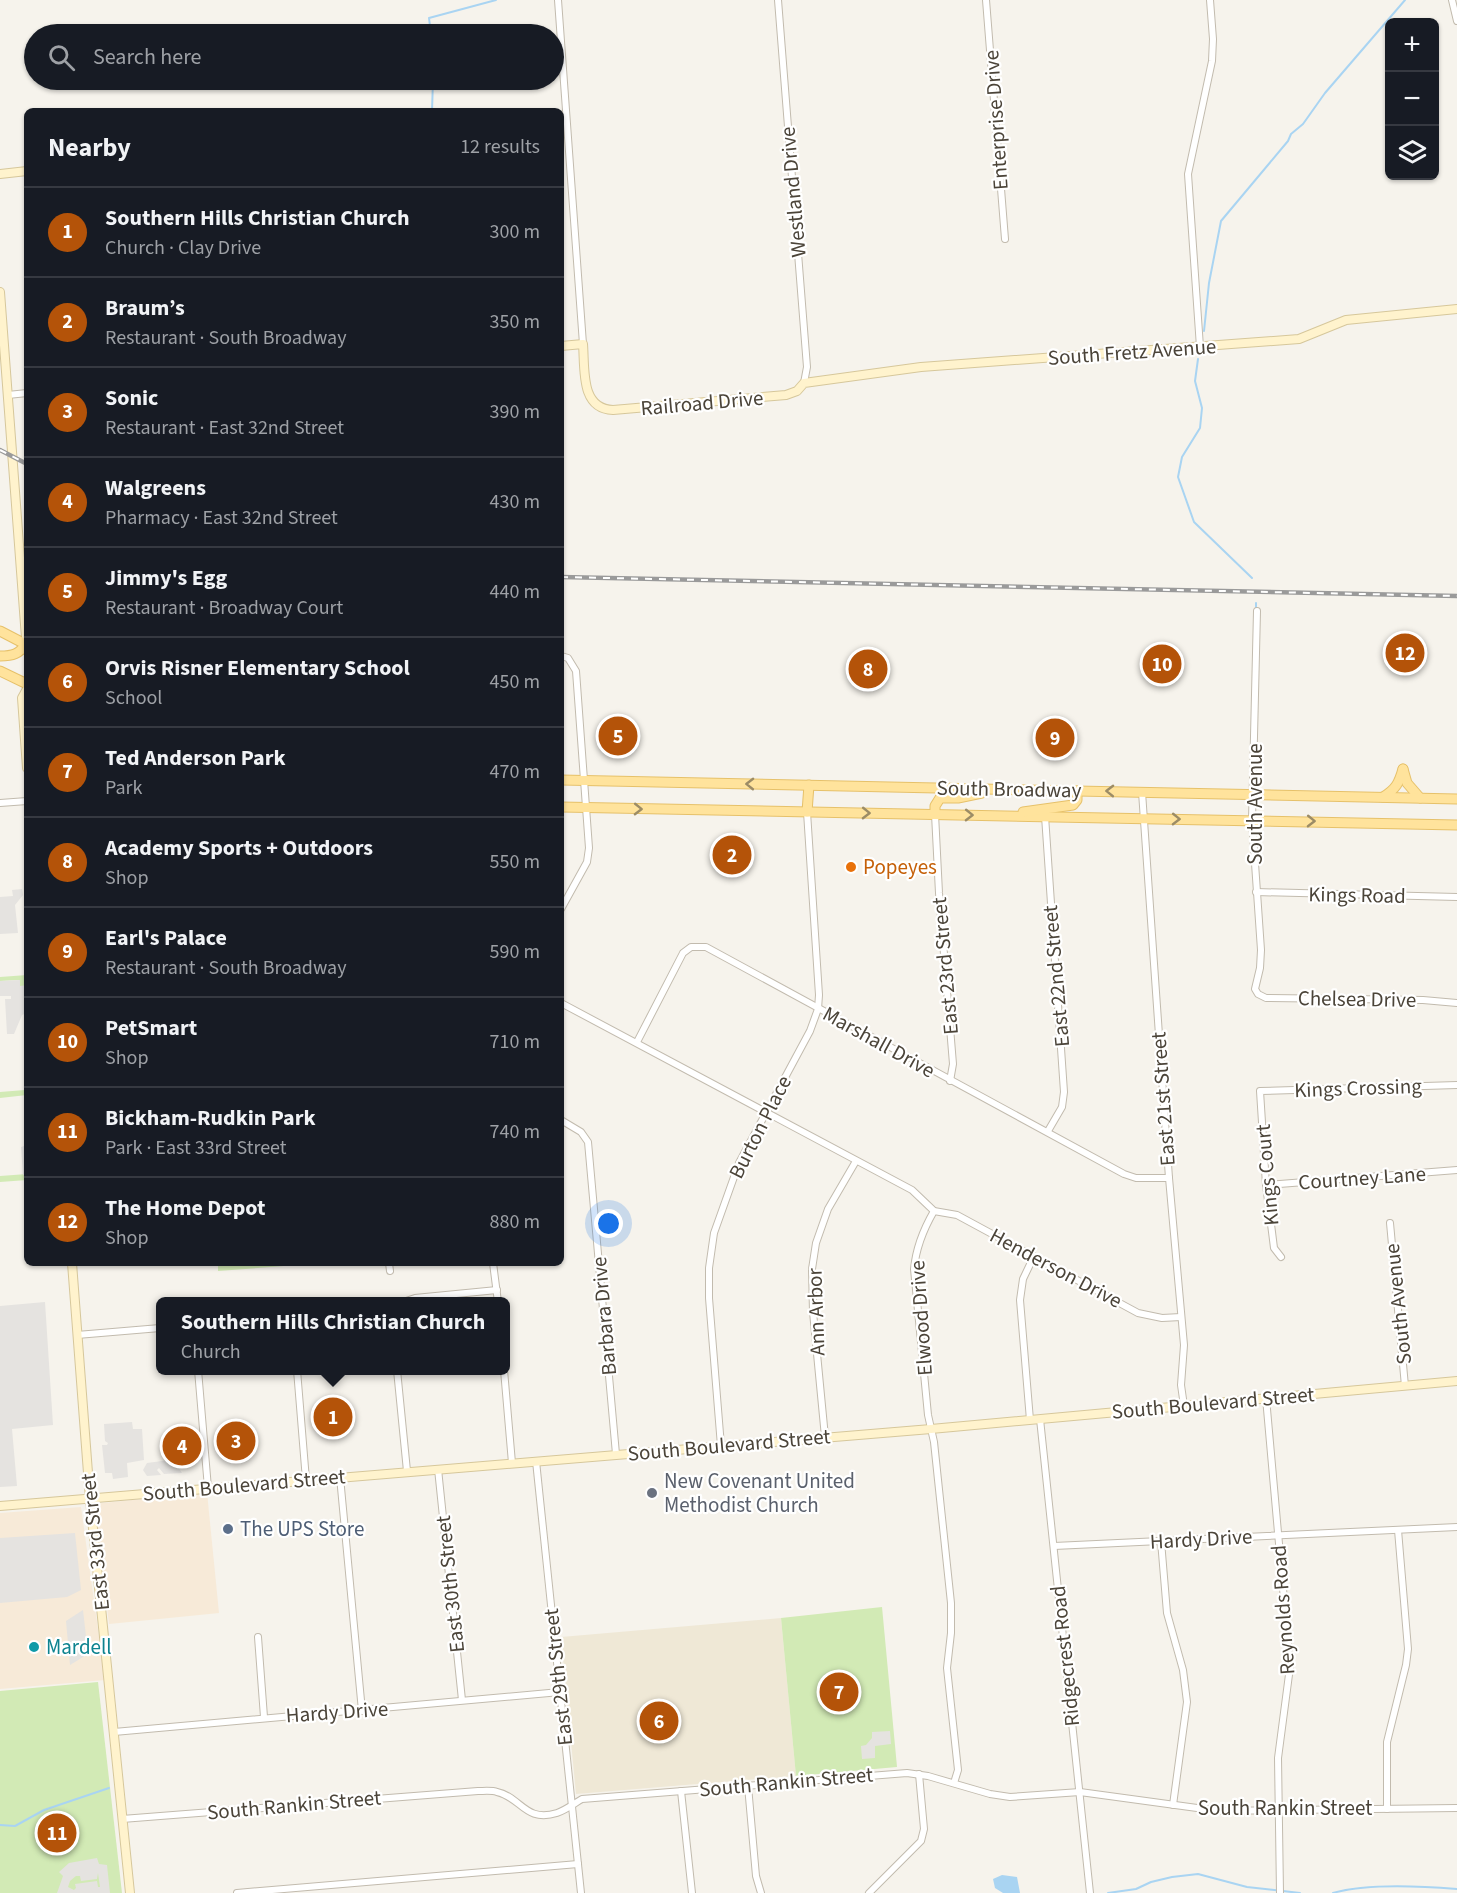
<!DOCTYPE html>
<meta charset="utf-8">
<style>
body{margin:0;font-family:"Source Sans 3",sans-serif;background:#20242c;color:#f1f3f6}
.controls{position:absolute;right:18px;top:18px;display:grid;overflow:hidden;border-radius:9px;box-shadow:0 2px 4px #0004}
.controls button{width:54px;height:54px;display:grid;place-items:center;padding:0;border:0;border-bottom:2px solid #363941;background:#171b24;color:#f1f3f6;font:30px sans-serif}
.you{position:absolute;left:609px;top:1224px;width:21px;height:21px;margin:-15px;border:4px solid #fff;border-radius:50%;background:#1a73e8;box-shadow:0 0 0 9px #1a73e833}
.badge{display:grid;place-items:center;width:39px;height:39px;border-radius:50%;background:#b45309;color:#fff;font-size:20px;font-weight:700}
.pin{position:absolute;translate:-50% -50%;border:3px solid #fff;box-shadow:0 2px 6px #0006}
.popup{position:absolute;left:156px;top:1297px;width:354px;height:78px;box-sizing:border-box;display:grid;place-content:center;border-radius:9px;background:#171b24;filter:drop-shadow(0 2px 4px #0005);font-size:20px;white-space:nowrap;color:#9ea1a6}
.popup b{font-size:22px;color:#f1f3f6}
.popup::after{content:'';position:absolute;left:50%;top:100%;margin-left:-12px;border:12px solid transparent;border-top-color:#171b24}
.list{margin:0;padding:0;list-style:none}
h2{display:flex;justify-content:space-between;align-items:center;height:78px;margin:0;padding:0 24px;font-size:26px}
h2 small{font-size:20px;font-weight:400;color:#9ea1a6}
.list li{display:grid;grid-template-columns:39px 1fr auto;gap:18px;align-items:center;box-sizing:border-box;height:90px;padding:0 24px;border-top:2px solid #363941}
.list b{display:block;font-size:22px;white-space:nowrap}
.list p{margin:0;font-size:20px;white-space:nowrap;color:#9ea1a6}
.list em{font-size:20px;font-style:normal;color:#9ea1a6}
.icon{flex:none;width:33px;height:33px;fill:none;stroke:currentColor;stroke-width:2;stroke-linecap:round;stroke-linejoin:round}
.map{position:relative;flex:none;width:1457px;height:1893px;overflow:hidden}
.search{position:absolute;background:#171b24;box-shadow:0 2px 4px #0004;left:24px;top:24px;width:540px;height:66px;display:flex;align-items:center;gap:15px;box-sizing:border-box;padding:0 21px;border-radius:33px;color:#9ea1a6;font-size:22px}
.panel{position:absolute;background:#171b24;box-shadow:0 2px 4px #0004;left:24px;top:108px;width:540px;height:1158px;border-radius:9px}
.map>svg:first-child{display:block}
.commercial{fill:#f7ead8}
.education{fill:#efe8d6}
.green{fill:#d2eab5}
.parking{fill:#e5e3e0;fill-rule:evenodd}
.water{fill:#a9d4f2}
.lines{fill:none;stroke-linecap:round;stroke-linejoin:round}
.stream{stroke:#a9d4f2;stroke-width:2}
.street-casing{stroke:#c2bbae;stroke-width:8}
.secondary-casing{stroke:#d6c79b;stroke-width:10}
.primary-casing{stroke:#e6c16a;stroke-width:11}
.street{stroke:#fff;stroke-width:6}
.secondary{stroke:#fff3cd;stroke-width:8}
.primary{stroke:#ffe39c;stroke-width:9}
.rail-casing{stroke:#9a9a9a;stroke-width:4.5}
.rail{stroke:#fff;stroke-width:2;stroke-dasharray:7;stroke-linecap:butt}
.oneway{stroke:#9c8c66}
.food-dot{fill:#e8710a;stroke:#fff;stroke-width:2}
.worship-dot{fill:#6b7280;stroke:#fff;stroke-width:2}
.service-dot{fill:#5c6f8a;stroke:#fff;stroke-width:2}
.culture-dot{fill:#0f9aa8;stroke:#fff;stroke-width:2}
.labels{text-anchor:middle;stroke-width:4.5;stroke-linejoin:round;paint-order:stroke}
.street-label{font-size:21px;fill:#4b4439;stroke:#fff}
.food-label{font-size:21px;fill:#c56008;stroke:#fff;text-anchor:start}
.worship-label{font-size:21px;fill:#5b616d;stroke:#fff;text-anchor:start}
.service-label{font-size:21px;fill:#4e5e75;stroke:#fff;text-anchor:start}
.culture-label{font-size:21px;fill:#0d838f;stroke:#fff;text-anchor:start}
</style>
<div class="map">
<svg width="1457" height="1893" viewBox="0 0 1457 1893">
<rect width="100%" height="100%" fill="#f6f3ec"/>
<!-- commercial -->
<g class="commercial">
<polygon points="207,1492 219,1613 109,1624 94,1504"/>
<polygon points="81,1507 105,1680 0,1689 0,1513"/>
</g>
<!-- education -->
<polygon class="education" points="781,1618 796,1776 576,1794 561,1637"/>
<!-- green -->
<g class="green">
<polygon points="27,975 27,992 26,986 20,986 19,980 0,981 0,977"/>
<polygon points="25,1090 27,1090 27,1095 0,1098 0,1092"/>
<polygon points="27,1174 27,1180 0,1182 0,1176"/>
<polygon points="218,1263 324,1263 218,1271"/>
<polygon points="882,1607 897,1767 796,1776 781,1618"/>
<polygon points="98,1682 122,1893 0,1893 0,1691"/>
</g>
<!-- parking -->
<g class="parking">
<polygon points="22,889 23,895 15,905 18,933 0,934 0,897 13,896 12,890"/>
<polygon points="20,980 20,986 27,985 27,1013 22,1015 14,1034 7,1034 5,999 11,999 11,996 0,996 0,981"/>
<polygon points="27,1145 27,1174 23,1175 21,1147"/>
<polygon points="45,1302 53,1425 12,1429 17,1486 0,1487 0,1306"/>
<polygon points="132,1422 133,1429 142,1429 144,1460 127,1463 128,1477 113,1479 112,1473 105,1473 102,1445 107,1445 108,1443 105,1441 104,1424"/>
<polygon points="177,1459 178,1467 182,1473 164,1474 159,1468 157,1470 161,1475 147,1476 143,1470 147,1463"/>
<polygon points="75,1533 81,1590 67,1597 0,1603 0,1538"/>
<polygon points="83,1610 88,1654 70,1665 66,1621"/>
<polygon points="890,1731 891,1744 875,1746 875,1758 862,1759 861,1746 866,1745 872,1738 872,1732"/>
<path d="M97,1858L99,1864L107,1865L110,1893H57L63,1876L59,1872L69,1863ZM98,1873L100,1887H98L97,1881L75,1884L76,1888L74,1890L68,1887L70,1881L76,1876H80L81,1881L97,1879Z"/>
</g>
<!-- water -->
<polygon class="water" points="1002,1875 1017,1877 1020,1893 1003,1893 995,1888 993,1879"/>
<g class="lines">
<!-- stream -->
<g class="stream">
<polyline points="431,34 429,18 496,0"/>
<polyline points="432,111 433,80"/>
<polyline points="1204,331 1209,283 1221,221 1288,141 1291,134 1303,124 1325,93 1405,0"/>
<polyline points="1198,359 1195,381 1202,408 1200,428 1182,457 1178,477 1194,522 1252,578"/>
<polyline points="1256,603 1256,611"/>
<polyline points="0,1825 15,1826 44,1810 109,1788"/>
<polyline points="1108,1893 1136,1889 1151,1882 1172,1877 1198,1874 1247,1887 1300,1893"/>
<path d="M1333,1893C1367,1883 1421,1886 1457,1889"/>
</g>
<!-- street casing -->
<g class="street-casing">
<g id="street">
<polyline points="558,0 583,344"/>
<polyline points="778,0 807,367 804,383"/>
<polyline points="986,0 1005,239"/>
<polyline points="1452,0 1457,21"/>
<polyline points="1200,347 1188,174 1212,61 1213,39 1210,0"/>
<polyline points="8,395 27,393"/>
<polyline points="1257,611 1252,820 1261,950 1260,968 1255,989 1258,994 1266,998 1423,1000 1457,1003"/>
<polyline points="561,656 568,658 576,671 589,848 587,862 561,909"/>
<polyline points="1142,792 1169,1178 1184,1345 1181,1385 1184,1406"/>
<polyline points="0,803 27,801"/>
<polyline points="935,814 939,893 953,1064 950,1081"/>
<polyline points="1045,816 1064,1092 1062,1107 1048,1131"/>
<polyline points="1256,892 1457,897"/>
<polyline points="561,1003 912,1190 934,1211 957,1215 1138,1313 1162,1318 1181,1317"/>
<polyline points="637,1042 683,953 691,947 706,947 1124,1174 1136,1178 1169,1178"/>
<polyline points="561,1120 581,1132 588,1142 616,1454"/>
<polyline points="1266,1185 1457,1170"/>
<path d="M934,1211C923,1230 916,1247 914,1269L928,1415L934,1442L951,1603V1633L947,1668L958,1770L954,1783"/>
<polyline points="1390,1223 1405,1386"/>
<polyline points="1281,1257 1274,1248 1272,1232 1266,1185 1260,1091 1457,1085"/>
<polyline points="389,1263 390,1271"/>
<polyline points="493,1263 498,1302"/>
<polyline points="403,1302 415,1298 497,1290"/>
<polyline points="77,1335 160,1328"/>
<polyline points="198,1370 208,1488"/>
<polyline points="297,1370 306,1480"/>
<polyline points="397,1370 407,1471"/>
<polyline points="504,1370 512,1463"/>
<polyline points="1266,1398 1290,1667 1278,1758 1280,1893"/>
<polyline points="1040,1419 1090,1893"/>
<polyline points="1030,1420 1020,1300 1023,1279 1034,1256"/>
<polyline points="825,1437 813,1312 812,1269 816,1243 828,1209 856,1161"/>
<polyline points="721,1446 709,1298 709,1268 714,1233 739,1163 810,1031 818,1009 819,995 807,812"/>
<polyline points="536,1461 581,1893"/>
<polyline points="438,1469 462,1700"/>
<polyline points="340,1477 362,1711"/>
<polyline points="1161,1541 1167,1613 1183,1670 1187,1702 1173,1805"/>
<polyline points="1054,1546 1457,1527"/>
<polyline points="258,1637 264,1717"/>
<polyline points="114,1732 560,1692"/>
<polyline points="748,1786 756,1876 761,1893"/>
<polyline points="681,1791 692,1893"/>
<polyline points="1387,1809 1387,1742 1406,1665 1408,1649 1398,1530"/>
<path d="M122,1819L478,1791C484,1791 492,1790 497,1792C521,1797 525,1823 557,1813C566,1810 575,1803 582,1799L907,1773L928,1776L990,1794L1010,1797L1080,1792L1219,1811L1457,1808"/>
<polyline points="237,1893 578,1864"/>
<polyline points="869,1893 921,1841 924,1829 919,1774"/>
</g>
</g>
<!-- secondary casing -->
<g class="secondary-casing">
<g id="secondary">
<polyline points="0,174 27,171"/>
<polyline points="0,292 27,651"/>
<path d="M561,346L583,344C585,369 580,409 613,410L786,395L797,391L804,383L921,367L1299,339L1346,320L1457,309"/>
<polyline points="27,689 22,698 27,768"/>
<polyline points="72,1263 90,1499 130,1893"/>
<polyline points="0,1506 931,1429 1457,1381"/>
</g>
</g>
<!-- primary casing -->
<g class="primary-casing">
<g id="primary">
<polyline points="0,631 27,645"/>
<path d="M0,656C13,656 19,654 26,644"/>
<polyline points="0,671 27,684"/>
<polyline points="1403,769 1407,783 1420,798"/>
<polyline points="561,780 1457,799"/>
<path d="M1383,797C1396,789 1399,783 1403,769"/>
<polyline points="561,807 1457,825"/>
<polyline points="807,812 809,785"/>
<polyline points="1023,812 1073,805 1077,800 1077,791"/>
<polyline points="935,814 935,806 940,798 958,798 982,793"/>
</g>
</g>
<!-- street -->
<use href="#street" class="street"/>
<!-- secondary -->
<use href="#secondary" class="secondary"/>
<!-- primary -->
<use href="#primary" class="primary"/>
<!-- rail casing -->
<g class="rail-casing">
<g id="rail">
<polyline points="0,450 27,464"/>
<polyline points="561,577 1457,596"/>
</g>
</g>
<!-- rail -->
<use href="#rail" class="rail"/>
</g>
<!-- one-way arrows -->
<defs><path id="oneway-chevron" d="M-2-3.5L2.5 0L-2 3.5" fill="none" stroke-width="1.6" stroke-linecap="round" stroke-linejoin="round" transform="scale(1.5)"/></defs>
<g class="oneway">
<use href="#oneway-chevron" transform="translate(750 784) rotate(-179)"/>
<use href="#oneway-chevron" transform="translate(1110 791) rotate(-179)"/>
<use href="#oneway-chevron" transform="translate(638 809) rotate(1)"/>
<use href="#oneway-chevron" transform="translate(866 813) rotate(1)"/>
<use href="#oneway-chevron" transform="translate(969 815) rotate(1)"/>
<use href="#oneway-chevron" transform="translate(1176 819) rotate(1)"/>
<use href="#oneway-chevron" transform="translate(1311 821) rotate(1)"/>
</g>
<!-- markers -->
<circle class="food-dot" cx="851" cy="867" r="6"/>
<circle class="worship-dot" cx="652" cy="1493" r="6"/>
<circle class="service-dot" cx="228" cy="1529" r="6"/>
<circle class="culture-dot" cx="34" cy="1647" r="6"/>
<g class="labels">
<!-- street labels -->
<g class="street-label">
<text transform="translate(996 120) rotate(-94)" y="7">Enterprise Drive</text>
<text transform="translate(793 192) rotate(-95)" y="7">Westland Drive</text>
<text transform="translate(1132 352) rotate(-4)" y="7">South Fretz Avenue</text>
<text transform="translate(702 403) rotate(-5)" y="7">Railroad Drive</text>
<text transform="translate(1009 789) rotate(1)" y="7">South Broadway</text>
<text transform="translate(1255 804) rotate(-90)" y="7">South Avenue</text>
<text transform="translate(1357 895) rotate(1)" y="7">Kings Road</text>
<text transform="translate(945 966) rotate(-95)" y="7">East 23rd Street</text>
<text transform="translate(1056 976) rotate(-95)" y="7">East 22nd Street</text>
<text transform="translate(1357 999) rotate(1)" y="7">Chelsea Drive</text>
<text transform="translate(879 1042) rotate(29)" y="7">Marshall Drive</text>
<text transform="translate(1358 1088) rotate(-2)" y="7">Kings Crossing</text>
<text transform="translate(1163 1099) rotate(-94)" y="7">East 21st Street</text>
<text transform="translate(760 1127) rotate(-63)" y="7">Burton Place</text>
<text transform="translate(1267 1175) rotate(-95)" y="7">Kings Court</text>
<text transform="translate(1362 1178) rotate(-4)" y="7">Courtney Lane</text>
<text transform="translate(1056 1268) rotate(28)" y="7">Henderson Drive</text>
<text transform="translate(1398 1304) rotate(-96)" y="7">South Avenue</text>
<text transform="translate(816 1312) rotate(-92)" y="7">Ann Arbor</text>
<text transform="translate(604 1316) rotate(-95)" y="7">Barbara Drive</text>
<text transform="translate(921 1318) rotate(-94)" y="7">Elwood Drive</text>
<text transform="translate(1213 1403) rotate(-5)" y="7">South Boulevard Street</text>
<text transform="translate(729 1445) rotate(-5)" y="7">South Boulevard Street</text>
<text transform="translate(244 1485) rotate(-5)" y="7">South Boulevard Street</text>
<text transform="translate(1201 1539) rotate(-3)" y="7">Hardy Drive</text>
<text transform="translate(95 1542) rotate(-96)" y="7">East 33rd Street</text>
<text transform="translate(450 1584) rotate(-96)" y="7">East 30th Street</text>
<text transform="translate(1283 1610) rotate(-94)" y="7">Reynolds Road</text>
<text transform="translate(1065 1656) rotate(-96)" y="7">Ridgecrest Road</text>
<text transform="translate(558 1677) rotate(-96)" y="7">East 29th Street</text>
<text transform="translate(337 1712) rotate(-4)" y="7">Hardy Drive</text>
<text transform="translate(786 1782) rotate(-5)" y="7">South Rankin Street</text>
<text transform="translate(294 1805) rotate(-5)" y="7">South Rankin Street</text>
<text x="1285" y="1815">South Rankin Street</text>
</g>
<!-- food labels -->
<g class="food-label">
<text x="863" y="874">Popeyes</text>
</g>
<!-- worship labels -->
<g class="worship-label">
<text x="664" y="1488">New Covenant United<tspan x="664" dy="24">Methodist Church</tspan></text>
</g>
<!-- service labels -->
<g class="service-label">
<text x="240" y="1536">The UPS Store</text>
</g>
<!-- culture labels -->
<g class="culture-label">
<text x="46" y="1654">Mardell</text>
</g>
</g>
</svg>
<div class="controls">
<button>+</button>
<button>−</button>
<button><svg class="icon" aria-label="layers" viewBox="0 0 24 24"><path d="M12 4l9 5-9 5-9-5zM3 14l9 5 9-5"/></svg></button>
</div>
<div class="you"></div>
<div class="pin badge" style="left:333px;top:1417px">1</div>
<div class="popup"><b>Southern Hills Christian Church</b>Church</div>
<div class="pin badge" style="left:732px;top:855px">2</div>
<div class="pin badge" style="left:236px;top:1441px">3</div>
<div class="pin badge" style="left:182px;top:1446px">4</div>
<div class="pin badge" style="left:618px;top:736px">5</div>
<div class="pin badge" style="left:659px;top:1721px">6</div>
<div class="pin badge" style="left:839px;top:1692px">7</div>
<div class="pin badge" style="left:868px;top:669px">8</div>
<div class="pin badge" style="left:1055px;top:738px">9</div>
<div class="pin badge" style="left:1162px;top:664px">10</div>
<div class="pin badge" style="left:57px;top:1833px">11</div>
<div class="pin badge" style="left:1405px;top:653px">12</div>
<div class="search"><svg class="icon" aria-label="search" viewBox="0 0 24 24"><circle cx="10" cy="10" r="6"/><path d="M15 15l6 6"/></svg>Search here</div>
<section class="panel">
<h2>Nearby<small>12 results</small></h2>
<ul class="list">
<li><span class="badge">1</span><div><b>Southern Hills Christian Church</b><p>Church · Clay Drive</p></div><em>300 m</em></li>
<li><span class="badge">2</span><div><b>Braum’s</b><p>Restaurant · South Broadway</p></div><em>350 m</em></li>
<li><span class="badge">3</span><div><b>Sonic</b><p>Restaurant · East 32nd Street</p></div><em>390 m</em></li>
<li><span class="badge">4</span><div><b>Walgreens</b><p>Pharmacy · East 32nd Street</p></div><em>430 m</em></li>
<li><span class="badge">5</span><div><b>Jimmy's Egg</b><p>Restaurant · Broadway Court</p></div><em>440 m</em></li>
<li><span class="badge">6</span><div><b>Orvis Risner Elementary School</b><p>School</p></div><em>450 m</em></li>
<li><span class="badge">7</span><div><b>Ted Anderson Park</b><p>Park</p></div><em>470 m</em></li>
<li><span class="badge">8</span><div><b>Academy Sports + Outdoors</b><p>Shop</p></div><em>550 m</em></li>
<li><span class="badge">9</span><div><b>Earl's Palace</b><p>Restaurant · South Broadway</p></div><em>590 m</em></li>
<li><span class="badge">10</span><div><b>PetSmart</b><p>Shop</p></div><em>710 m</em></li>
<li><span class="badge">11</span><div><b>Bickham-Rudkin Park</b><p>Park · East 33rd Street</p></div><em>740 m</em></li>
<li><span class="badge">12</span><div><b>The Home Depot</b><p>Shop</p></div><em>880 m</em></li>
</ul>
</section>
</div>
